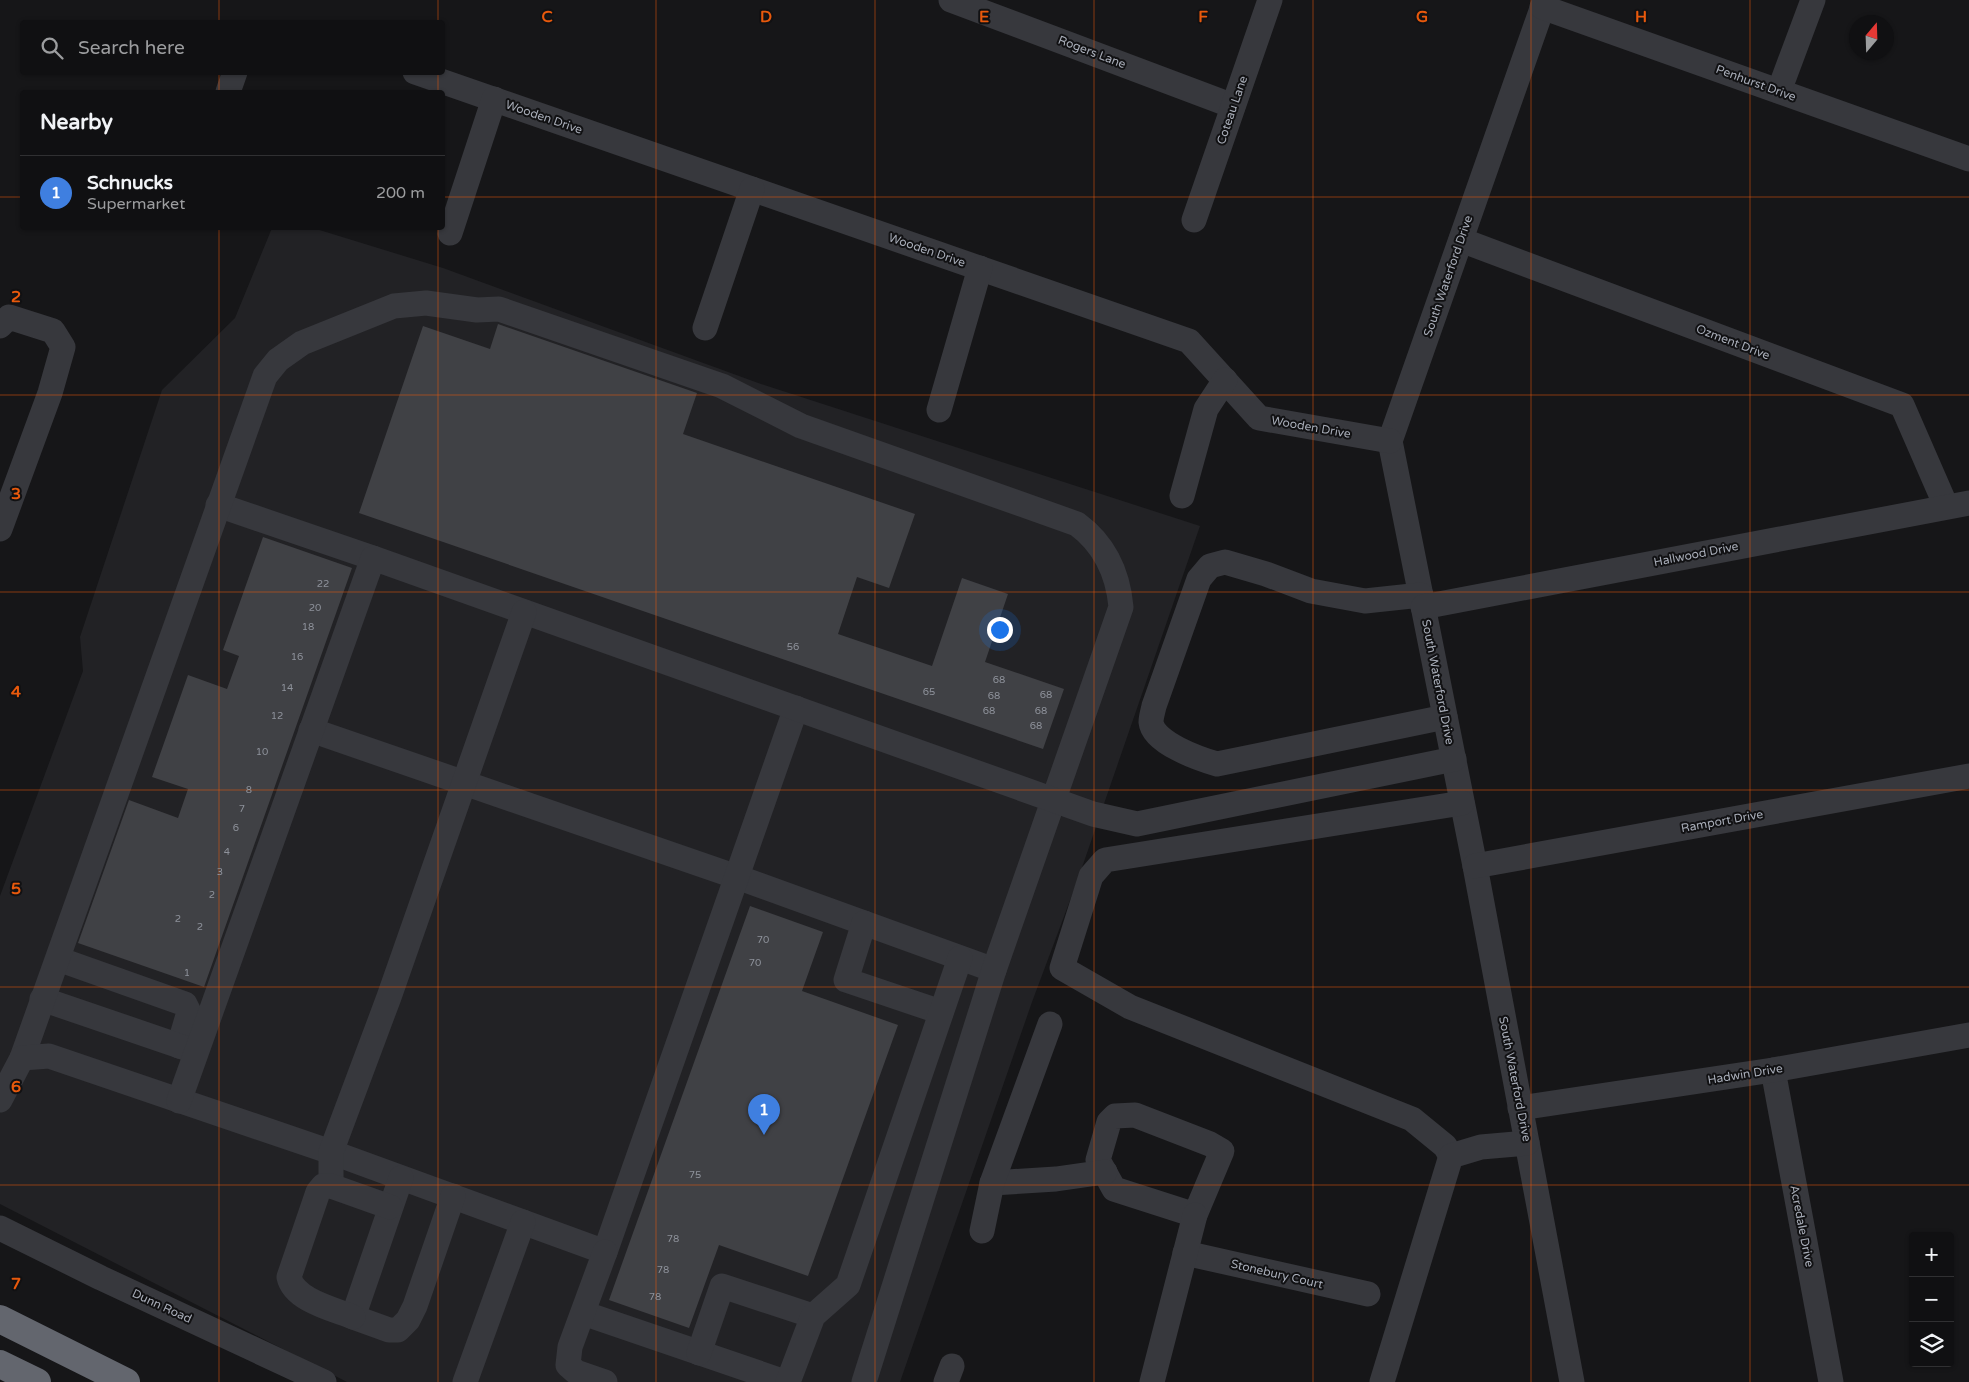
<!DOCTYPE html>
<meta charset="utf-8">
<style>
body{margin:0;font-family:"Varela Round",sans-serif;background:#1e1e20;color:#f1f3f6}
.controls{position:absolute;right:15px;bottom:15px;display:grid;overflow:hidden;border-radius:5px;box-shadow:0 1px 4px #0004}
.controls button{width:45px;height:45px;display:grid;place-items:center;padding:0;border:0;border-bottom:1px solid #303032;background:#101012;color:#f1f3f6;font:25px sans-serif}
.compass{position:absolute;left:1849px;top:15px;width:45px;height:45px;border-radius:50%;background:#101012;box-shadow:0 1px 4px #0004;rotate:19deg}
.you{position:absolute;left:999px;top:629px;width:18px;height:18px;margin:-12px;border:4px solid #fff;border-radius:50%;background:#1a73e8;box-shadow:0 0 0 8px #1a73e833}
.badge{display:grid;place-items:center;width:32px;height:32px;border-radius:50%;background:#f2b134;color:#fff;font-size:16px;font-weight:700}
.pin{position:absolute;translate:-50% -41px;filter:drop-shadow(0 1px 2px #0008)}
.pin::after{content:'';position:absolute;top:26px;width:18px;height:15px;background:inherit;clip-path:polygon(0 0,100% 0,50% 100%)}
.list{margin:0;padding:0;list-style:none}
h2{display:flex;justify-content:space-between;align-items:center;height:65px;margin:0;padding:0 20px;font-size:21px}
h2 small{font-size:16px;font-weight:400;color:#9c9d9f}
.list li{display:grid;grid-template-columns:32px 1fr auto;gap:15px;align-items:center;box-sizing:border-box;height:75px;padding:0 20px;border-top:1px solid #303032}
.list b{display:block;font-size:19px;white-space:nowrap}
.list p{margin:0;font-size:16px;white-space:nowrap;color:#9c9d9f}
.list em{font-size:16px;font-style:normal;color:#9c9d9f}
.icon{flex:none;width:28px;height:28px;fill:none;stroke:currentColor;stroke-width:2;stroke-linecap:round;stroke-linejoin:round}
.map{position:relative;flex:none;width:1969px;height:1382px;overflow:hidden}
.search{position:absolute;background:#101012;box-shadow:0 1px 4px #0004;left:20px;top:20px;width:425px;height:55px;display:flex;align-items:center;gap:12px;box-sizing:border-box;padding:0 18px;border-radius:5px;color:#9c9d9f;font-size:19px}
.panel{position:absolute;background:#101012;box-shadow:0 1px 4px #0004;left:20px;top:90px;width:425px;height:140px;border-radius:5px}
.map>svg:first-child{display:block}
.built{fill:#222225}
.building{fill:#404145}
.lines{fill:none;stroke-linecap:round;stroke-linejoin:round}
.minor{stroke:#37383d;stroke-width:25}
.highway{stroke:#63666e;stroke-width:28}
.grid{fill:none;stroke:#e8590c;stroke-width:1;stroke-opacity:0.55}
.labels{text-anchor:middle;stroke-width:4;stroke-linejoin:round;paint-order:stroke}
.number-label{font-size:10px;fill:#8e929b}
.street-label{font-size:12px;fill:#a8adb8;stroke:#111113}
.grid-label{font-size:16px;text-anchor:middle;font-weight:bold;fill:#e8590c;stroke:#111113;stroke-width:4;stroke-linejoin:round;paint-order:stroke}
</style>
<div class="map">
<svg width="1969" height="1382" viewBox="0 0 1969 1382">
<rect width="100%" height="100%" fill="#161618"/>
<!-- built -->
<polygon class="built" points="272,228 313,228 443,268 761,384 1200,526 1078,879 1032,1002 900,1382 347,1382 0,1204 0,896 83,671 80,637 162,390 235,318"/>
<!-- building -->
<g class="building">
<polygon points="498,324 697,393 683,434 915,514 889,588 857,577 838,634 932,666 962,578 1008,594 985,662 1064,689 1043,749 359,513 423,326 490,349"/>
<polygon points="263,537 352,568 204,987 78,943 129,800 178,818 188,789 152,777 188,675 227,689 239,656 223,650"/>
<polygon points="750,906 823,932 802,991 898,1025 808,1276 719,1245 689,1328 609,1300"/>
</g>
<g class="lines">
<!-- minor -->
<g class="minor">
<polyline points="951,0 1233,106"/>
<polyline points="1545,0 1390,441 1475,866 1572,1382"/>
<polyline points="1542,7 1969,159"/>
<polyline points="415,72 1189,341 1259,418 1390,441"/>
<polyline points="1779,91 1813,0"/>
<polyline points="228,92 235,72"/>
<polyline points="1194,220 1270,0"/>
<polyline points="450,233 494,99"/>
<polyline points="1461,240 1902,405 1946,506"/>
<polyline points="0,326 9,317 53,331 63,347 50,393 0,529"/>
<polyline points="705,328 752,189"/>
<polyline points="939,410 980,268"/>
<polyline points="1182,496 1206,409 1225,380"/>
<polyline points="218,505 373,558"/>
<path d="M1421,595L1365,601L1311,591L1266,574L1225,562L1210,566L1199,579L1154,706C1153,711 1151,717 1151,722C1153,743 1200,759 1217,764L1445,717"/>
<polyline points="1423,607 1969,503"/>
<polyline points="311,730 737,877 994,970"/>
<polyline points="1475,866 1969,776"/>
<polyline points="864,923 846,980 941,1012"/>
<polyline points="58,959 185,1004 189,1012 179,1046"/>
<polyline points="42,999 194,1051"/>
<path d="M22,1058L265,376L278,360L302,343L394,306L426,303L477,310L499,309L722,386L801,426L1077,524C1104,544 1118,573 1121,607L994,970L864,1382"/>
<polyline points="1773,1070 1831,1382"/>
<polyline points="0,1100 22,1058 49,1056 331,1152 605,1252 796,708"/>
<polyline points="179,1101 373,558 1093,814 1137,824 1454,759"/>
<polyline points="1520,1108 1773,1070 1969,1035"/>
<polygon points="1135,1115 1210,1144 1222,1151 1195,1215 1114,1189 1098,1160 1109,1122 1115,1116"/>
<polyline points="1451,1156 1445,1146 1412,1119 1130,1007 1062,968 1091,876 1105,860 1462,803"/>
<polyline points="401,1178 353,1317 389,1330 398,1330 408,1320 415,1306 453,1196"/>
<polyline points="992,1183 1056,1179 1105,1172"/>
<polyline points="331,1186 331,1152 389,997 524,612"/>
<polyline points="0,1228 101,1278 324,1382"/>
<polyline points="982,1231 992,1183 1050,1024"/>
<polyline points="1185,1253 1368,1294"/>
<polyline points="583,1313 785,1382"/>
<path d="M353,1317C333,1309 294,1300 289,1277L318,1192L323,1186H331L390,1207"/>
<polyline points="699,1353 722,1286 813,1316"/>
<polyline points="465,1382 523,1222"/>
<polyline points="605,1382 576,1372 568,1365 570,1347 605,1252"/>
<polyline points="788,1382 813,1316 848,1285 960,958"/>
<polyline points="946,1382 952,1366"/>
<polyline points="1152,1382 1195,1215"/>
<polyline points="1382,1382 1451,1156 1481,1147 1527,1143"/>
</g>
<!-- highway -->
<g class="highway">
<polyline points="0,1319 126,1382"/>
<polyline points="0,1364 37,1382"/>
</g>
</g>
<!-- grid -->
<path class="grid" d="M219,0V22M438,0V22M656,0V1382M875,0V1382M1094,0V1382M1313,0V1382M1531,0V1382M1750,0V1382M219,72V92M438,72V92M0,197H22M442,197H1969M219,228V1382M438,228V1382M0,395H1969M0,592H1969M0,790H1969M0,987H1969M0,1185H1969"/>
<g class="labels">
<!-- number labels -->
<g class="number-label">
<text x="323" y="587">22</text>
<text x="315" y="611">20</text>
<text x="308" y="630">18</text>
<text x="793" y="650">56</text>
<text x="297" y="660">16</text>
<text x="999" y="683">68</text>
<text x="287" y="691">14</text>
<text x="929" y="695">65</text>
<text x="1046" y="698">68</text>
<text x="994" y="699">68</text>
<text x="989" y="714">68</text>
<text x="1041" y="714">68</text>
<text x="277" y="719">12</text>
<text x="1036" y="729">68</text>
<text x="262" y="755">10</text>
<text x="249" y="793">8</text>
<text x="242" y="812">7</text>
<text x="236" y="831">6</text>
<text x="227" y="855">4</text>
<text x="220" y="875">3</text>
<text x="212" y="898">2</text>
<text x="178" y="922">2</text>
<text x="200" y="930">2</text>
<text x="763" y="943">70</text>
<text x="755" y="966">70</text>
<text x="187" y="976">1</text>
<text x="695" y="1178">75</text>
<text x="673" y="1242">78</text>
<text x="663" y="1273">78</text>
<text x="655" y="1300">78</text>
</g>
<!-- street labels -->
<g class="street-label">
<text transform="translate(1092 52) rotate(21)" y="4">Rogers Lane</text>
<text transform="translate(1756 83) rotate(20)" y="4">Penhurst Drive</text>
<text transform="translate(1232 110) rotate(-71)" y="4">Coteau Lane</text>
<text transform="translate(544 117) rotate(19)" y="4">Wooden Drive</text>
<text transform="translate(927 250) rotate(19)" y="4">Wooden Drive</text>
<text transform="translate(1448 276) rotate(-71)" y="4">South Waterford Drive</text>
<text transform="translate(1733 342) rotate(21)" y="4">Ozment Drive</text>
<text transform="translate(1311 427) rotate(10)" y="4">Wooden Drive</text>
<text transform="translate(1696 554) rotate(-11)" y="4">Hallwood Drive</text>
<text transform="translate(1438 682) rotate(79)" y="4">South Waterford Drive</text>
<text transform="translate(1722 821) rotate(-10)" y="4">Ramport Drive</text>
<text transform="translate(1745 1074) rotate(-9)" y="4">Hadwin Drive</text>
<text transform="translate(1515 1079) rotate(79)" y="4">South Waterford Drive</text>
<text transform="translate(1802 1226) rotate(79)" y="4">Acredale Drive</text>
<text transform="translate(1277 1274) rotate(13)" y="4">Stonebury Court</text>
<text transform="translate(162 1306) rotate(25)" y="4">Dunn Road</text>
</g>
</g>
<g class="grid-label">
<text x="547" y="22">C</text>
<text x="766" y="22">D</text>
<text x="984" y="22">E</text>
<text x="1203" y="22">F</text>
<text x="1422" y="22">G</text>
<text x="1641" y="22">H</text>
<text x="16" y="302">2</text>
<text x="16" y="499">3</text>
<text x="16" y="697">4</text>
<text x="16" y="894">5</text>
<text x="16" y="1092">6</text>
<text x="16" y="1289">7</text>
</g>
</svg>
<div class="controls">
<button>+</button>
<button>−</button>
<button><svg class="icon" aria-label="layers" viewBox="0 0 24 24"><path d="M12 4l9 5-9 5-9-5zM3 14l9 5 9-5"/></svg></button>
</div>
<svg class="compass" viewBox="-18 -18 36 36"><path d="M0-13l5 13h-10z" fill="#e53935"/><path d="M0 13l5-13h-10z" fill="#9c9d9f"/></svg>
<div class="you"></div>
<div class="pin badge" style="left:764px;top:1135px;background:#3f7fe0">1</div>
<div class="search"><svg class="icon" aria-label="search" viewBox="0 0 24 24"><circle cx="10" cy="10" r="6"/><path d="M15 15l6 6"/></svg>Search here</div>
<section class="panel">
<h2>Nearby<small></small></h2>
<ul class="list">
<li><span class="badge" style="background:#3f7fe0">1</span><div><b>Schnucks</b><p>Supermarket</p></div><em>200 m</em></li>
</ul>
</section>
</div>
